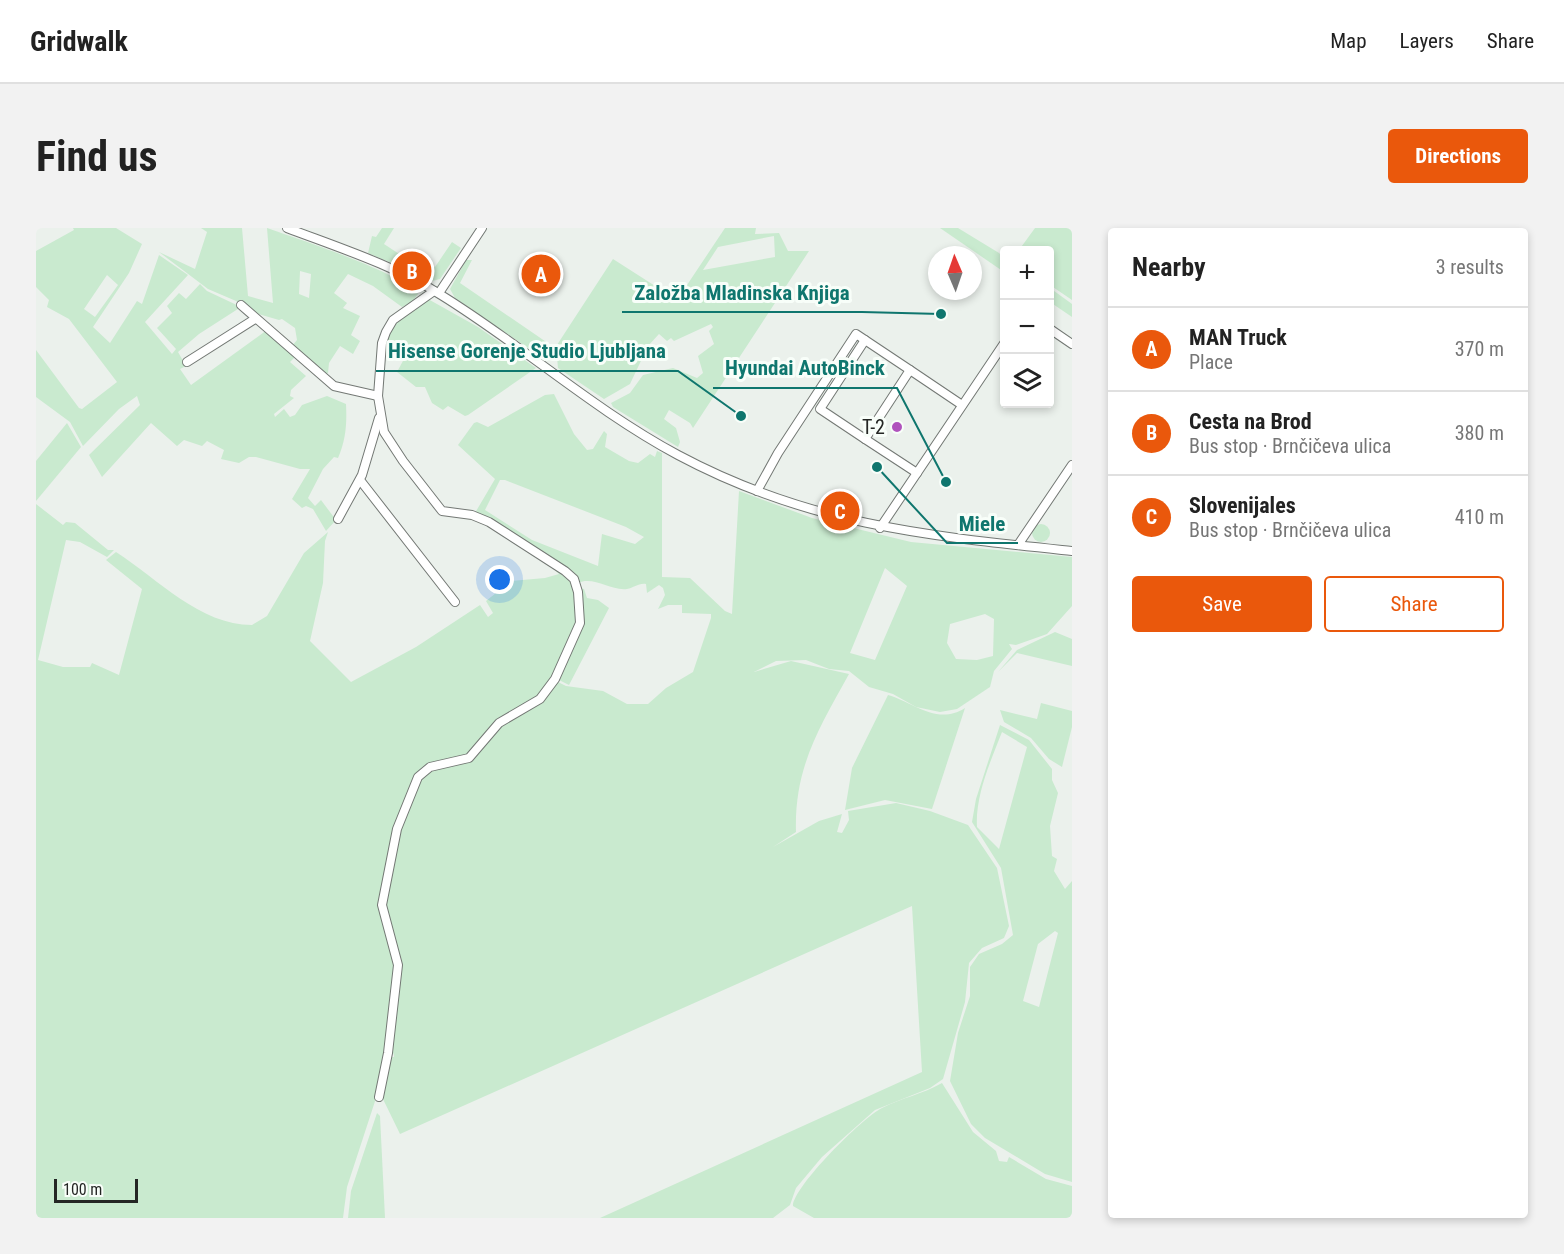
<!DOCTYPE html>
<meta charset="utf-8">
<style>
body{margin:0;font-family:"Roboto Condensed",sans-serif;background:#f2f2f2;color:#222}
.controls{position:absolute;right:18px;top:18px;display:grid;overflow:hidden;border-radius:6px;box-shadow:0 3px 9px #0003}
.controls button{width:54px;height:54px;display:grid;place-items:center;padding:0;border:0;border-bottom:2px solid #e0e0e0;background:#fff;color:#222;font:30px sans-serif}
.compass{position:absolute;left:892px;top:18px;width:54px;height:54px;border-radius:50%;background:#fff;box-shadow:0 3px 9px #0003;rotate:358deg}
.scale{position:absolute;left:18px;bottom:15px;width:84px;box-sizing:border-box;padding-left:6px;border:3px solid #242624;border-top:0;font-size:16px;line-height:21px;white-space:nowrap;color:#242624;-webkit-text-stroke:4px #f8fef9;paint-order:stroke}
.you{position:absolute;left:464px;top:352px;width:21px;height:21px;margin:-15px;border:4px solid #fff;border-radius:50%;background:#1a73e8;box-shadow:0 0 0 9px #1a73e833}
.badge{display:grid;place-items:center;width:39px;height:39px;border-radius:50%;background:#ea580c;color:#fff;font-size:20px;font-weight:700}
.pin{position:absolute;translate:-50% -50%;border:3px solid #fff;box-shadow:0 2px 6px #0006}
.list{margin:0;padding:0;list-style:none}
h2{display:flex;justify-content:space-between;align-items:center;height:78px;margin:0;padding:0 24px;font-size:26px}
h2 small{font-size:20px;font-weight:400;color:#767676}
.list li{display:grid;grid-template-columns:39px 1fr auto;gap:18px;align-items:center;box-sizing:border-box;height:84px;padding:0 24px;border-top:2px solid #e0e0e0}
.list b{display:block;font-size:22px;white-space:nowrap}
.list p{margin:0;font-size:20px;white-space:nowrap;color:#767676}
.list em{font-size:20px;font-style:normal;color:#767676}
.actions{display:flex;gap:12px;padding:18px 24px}
.actions a{flex:1;padding:14px 0;border:2px solid #ea580c;border-radius:6px;text-align:center;font-size:21px;color:#ea580c}
.actions .main{background:#ea580c;color:#fff}
.icon{flex:none;width:33px;height:33px;fill:none;stroke:currentColor;stroke-width:2;stroke-linecap:round;stroke-linejoin:round}
.map{position:relative;flex:none;width:1036px;height:990px;overflow:hidden;border-radius:6px}
header{display:flex;align-items:center;gap:36px;box-sizing:border-box;height:84px;padding:0 30px;background:#fff;border-bottom:2px solid #e0e0e0}
header strong{font-size:28px}
nav{display:flex;gap:33px;margin-inline-start:auto;font-size:21px}
.intro{display:flex;align-items:center;justify-content:space-between;box-sizing:border-box;height:144px;padding:0 36px}
h1{margin:0;font-size:42px}
.button{padding:15px 27px;border-radius:6px;background:#ea580c;color:#fff;font-size:21px;font-weight:700}
main{display:flex;gap:36px;padding:0 36px}
aside{flex:1;background:#fff;border-radius:6px;box-shadow:0 3px 9px #0003}
.map>svg:first-child{display:block}
.green{fill:#c9eacf;fill-rule:evenodd}
.lines{fill:none;stroke-linecap:round;stroke-linejoin:round}
.minor-casing{stroke:#737874;stroke-width:10}
.minor{stroke:#fff;stroke-width:8}
.poi-dot{fill:#b053bd;stroke:#f8fef9;stroke-width:2}
.labels{text-anchor:middle;stroke-width:6;stroke-linejoin:round;paint-order:stroke}
.poi-label{font-size:20px;fill:#242624;stroke:#f8fef9;text-anchor:end}
.leader{fill:none;stroke:#0f766e;stroke-width:2}
.callout-dot{fill:#0f766e;stroke:#f8fef9;stroke-width:2}
.callout-label{font-size:21px;text-anchor:middle;font-weight:bold;fill:#0f766e;stroke:#f8fef9;stroke-width:6;stroke-linejoin:round;paint-order:stroke}
</style>
<header>
<strong>Gridwalk</strong>
<nav><a>Map</a><a>Layers</a><a>Share</a></nav>
</header>
<div class="intro"><h1>Find us</h1><a class="button">Directions</a></div>
<main>
<div class="map">
<svg width="1036" height="990" viewBox="0 0 1036 990">
<rect width="100%" height="100%" fill="#ebf1ec"/>
<!-- green -->
<g class="green">
<path d="M37,0H80L106,16L93,45L57,99L74,115L101,73L106,76L123,27L152,47L109,94L136,126L140,121L121,100L136,85L131,78L143,65L150,71L164,56L171,63L205,79L163,106L142,124L150,138L144,141L155,157L231,102L262,126L254,134L270,148L255,162L254,168L258,170L238,186L239,189L248,181L254,189L259,187L266,177L291,168L310,176C311,195 310,212 302,230L298,229L287,241L272,270L279,278L285,272L300,292L290,303L277,281L270,278L266,280L256,271L274,241H264L220,229H213L203,235L185,231L188,222L171,213L166,218L148,212L141,218L115,195L66,249L53,227L104,177L101,168L83,181L47,218L34,194L0,169V122L43,180L46,181L81,154L33,91L11,79L13,72L0,59V23L38,2ZM71,47L82,57L59,89L48,81Z"/>
<path d="M165,0H206L212,68L237,75L231,0C262,11 364,44 382,66L376,74L366,79L337,58L312,46L298,65L311,75L307,80L324,88L315,107L324,113L317,126L304,118L293,135L292,145L288,147L256,118L261,112L259,100L246,91L243,92L215,84L200,73L172,61L123,24L159,41L171,4ZM264,43L275,46L273,70L263,66Z"/>
<path d="M346,0H358L348,16L389,43L394,36L399,39L416,14L425,20L404,51L396,53C375,42 355,35 332,25L336,8L340,9Z"/>
<path d="M689,0H720L719,6L743,5L752,23H773L657,200L654,195L633,182L628,191L640,200L644,214L642,219L577,179L575,175L594,165L607,147L637,140L661,150L667,145L662,128L678,116L673,103L677,99L675,96L638,113L635,110L631,113L623,106L612,118L594,156L568,171L522,140L521,129L511,133L419,70L414,61L430,32H436L424,55L519,120L577,31L641,72ZM738,8L739,29L667,42L682,19Z"/>
<polygon points="904,0 922,0 963,25 968,30 968,44"/>
<polygon points="999,0 1036,0 1036,72 1014,57 1014,22 983,22"/>
<polygon points="1014,60 1036,76 1036,89 1014,74"/>
<path d="M392,71L442,99L500,140L432,187L429,188L412,178L407,182L396,175L389,159H380L361,144L368,131L357,125L355,127L348,125C354,93 367,88 392,71Z"/>
<path d="M518,166L538,206L551,222L557,221L568,203L571,206L569,219L593,233L602,235L614,226L619,229L621,223L626,225V349L654,350L689,383L696,386L703,263L776,290L875,314L1036,329V378L1011,406L980,417L973,416L976,421L958,443L954,459L921,481L904,484L880,479L857,466L833,459L813,443L793,441L770,432L740,433L718,444L755,433L813,446C783,500 758,540 760,604L737,619L783,593L806,586L801,604L806,605L813,592L812,583L860,575L894,583L932,597L961,640L973,698L968,710L946,720L933,735L929,774L907,851L894,860L839,882L786,929L760,960L754,977L737,990H564L886,844L876,678L364,906L346,869L353,829H358V827L355,820L364,736L361,717L348,679L364,596L375,578L384,550L393,542L431,534L459,502L489,484L520,453L530,458L567,463L591,476H612L630,460L657,444L675,390V386L646,385V377H632L622,381L629,367L627,360L623,357L611,365L610,356C602,355 598,360 591,361C574,363 558,348 542,355L439,285L459,251L422,217L438,195L441,194L452,199L509,167ZM464,252H469L590,299L608,309L599,316L566,306L562,338L496,312L449,282ZM849,340L871,358L839,432L814,425ZM949,386L958,391L957,428L941,432L920,431L911,415L914,396Z"/>
<polygon points="31,195 45,219 0,273 0,233"/>
<path d="M0,276L27,297L30,294L39,295L72,322H78L71,329L44,314L30,312L2,432L27,439H54L56,435L83,447L106,361L70,332L80,324C122,351 164,397 216,397L231,388L268,325L292,304L289,313L287,355L274,413L315,454L380,419L444,377L452,389L457,385L450,373L475,353L509,350L523,346L514,338L530,346L540,360L543,394L514,456L505,466L468,489L434,527L391,539L370,575L345,685L360,740L352,784L351,810L343,861L311,959L307,990H0Z"/>
<circle cx="1005" cy="305" r="9"/>
<polygon points="543,360 548,361 551,370 562,372 573,380 533,457 521,451 544,405 546,395"/>
<polygon points="1019,404 1036,411 1036,438 981,425 962,444 981,422"/>
<path d="M852,467C877,474 901,498 929,480L896,581L849,572L809,582L816,540Z"/>
<polygon points="1005,475 1036,483 1036,499 1026,539 1013,531 995,510 968,494 964,482 1001,491"/>
<path d="M964,497L993,512L1016,541V552L1022,565L1014,598L1016,628L1021,631L1018,643L1029,661L1036,653V954L1009,946L949,910L935,896L914,853L922,805L934,768V739L943,726L966,716L977,707L965,640L936,594L940,571ZM966,504L991,519L963,621L941,599C939,568 955,532 966,504ZM1019,703L1022,705L1003,779L987,773L1002,716Z"/>
<path d="M906,855L937,904L960,923L963,933L971,934L973,929L1010,951L1036,958V990H778L757,978C757,959 827,889 846,880C865,870 887,866 906,855Z"/>
<polygon points="341,885 344,888 349,990 312,990 315,963"/>
</g>
<g class="lines">
<!-- minor casing -->
<g class="minor-casing">
<g id="minor">
<path d="M251,0C301,19 360,38 405,67C486,117 558,182 642,227C773,297 892,308 1036,323"/>
<polyline points="403,65 446,0"/>
<polyline points="205,77 298,158 342,168"/>
<polyline points="1014,101 1036,116"/>
<polyline points="151,134 219,91"/>
<polyline points="829,211 784,181 829,112"/>
<polyline points="881,245 829,211 874,142 926,177"/>
<polyline points="324,252 419,374"/>
<polyline points="721,263 742,225 820,106 874,142"/>
<polyline points="302,291 326,247 343,190"/>
<polyline points="844,300 969,114"/>
<polyline points="982,317 1036,237"/>
<polyline points="343,869 352,825 362,737 346,677 361,601 382,549 394,539 433,530 463,495 504,471 519,451 544,395 542,364 538,351 529,343 453,294 436,287 406,283 367,233 348,204 342,168 346,115 350,104 357,92 398,63"/>
</g>
</g>
<!-- minor -->
<use href="#minor" class="minor"/>
</g>
<!-- markers -->
<circle class="poi-dot" cx="861" cy="199" r="6"/>
<g class="labels">
<!-- poi labels -->
<g class="poi-label">
<text x="849" y="206">T-2</text>
</g>
</g>
<!-- callouts -->
<path class="leader" d="M905 86L826 84H586M705 188L642 143H340M910 254L861 160H677M841 239L911 315H982"/>
<g class="callout-dot">
<circle cx="905" cy="86" r="6"/>
<circle cx="705" cy="188" r="6"/>
<circle cx="910" cy="254" r="6"/>
<circle cx="841" cy="239" r="6"/>
</g>
<g class="callout-label">
<text x="706" y="72">Založba Mladinska Knjiga</text>
<text x="491" y="130">Hisense Gorenje Studio Ljubljana</text>
<text x="769" y="147">Hyundai AutoBinck</text>
<text x="946" y="303">Miele</text>
</g>
</svg>
<div class="controls">
<button>+</button>
<button>−</button>
<button><svg class="icon" aria-label="layers" viewBox="0 0 24 24"><path d="M12 4l9 5-9 5-9-5zM3 14l9 5 9-5"/></svg></button>
</div>
<svg class="compass" viewBox="-18 -18 36 36"><path d="M0-13l5 13h-10z" fill="#e53935"/><path d="M0 13l5-13h-10z" fill="#767676"/></svg>
<div class="scale">100 m</div>
<div class="you"></div>
<div class="pin badge" style="left:505px;top:46px">A</div>
<div class="pin badge" style="left:376px;top:43px">B</div>
<div class="pin badge" style="left:804px;top:283px">C</div>
</div>
<aside>
<h2>Nearby<small>3 results</small></h2>
<ul class="list">
<li><span class="badge">A</span><div><b>MAN Truck</b><p>Place</p></div><em>370 m</em></li>
<li><span class="badge">B</span><div><b>Cesta na Brod</b><p>Bus stop · Brnčičeva ulica</p></div><em>380 m</em></li>
<li><span class="badge">C</span><div><b>Slovenijales</b><p>Bus stop · Brnčičeva ulica</p></div><em>410 m</em></li>
</ul>
<div class="actions"><a class="main">Save</a><a>Share</a></div>
</aside>
</main>
